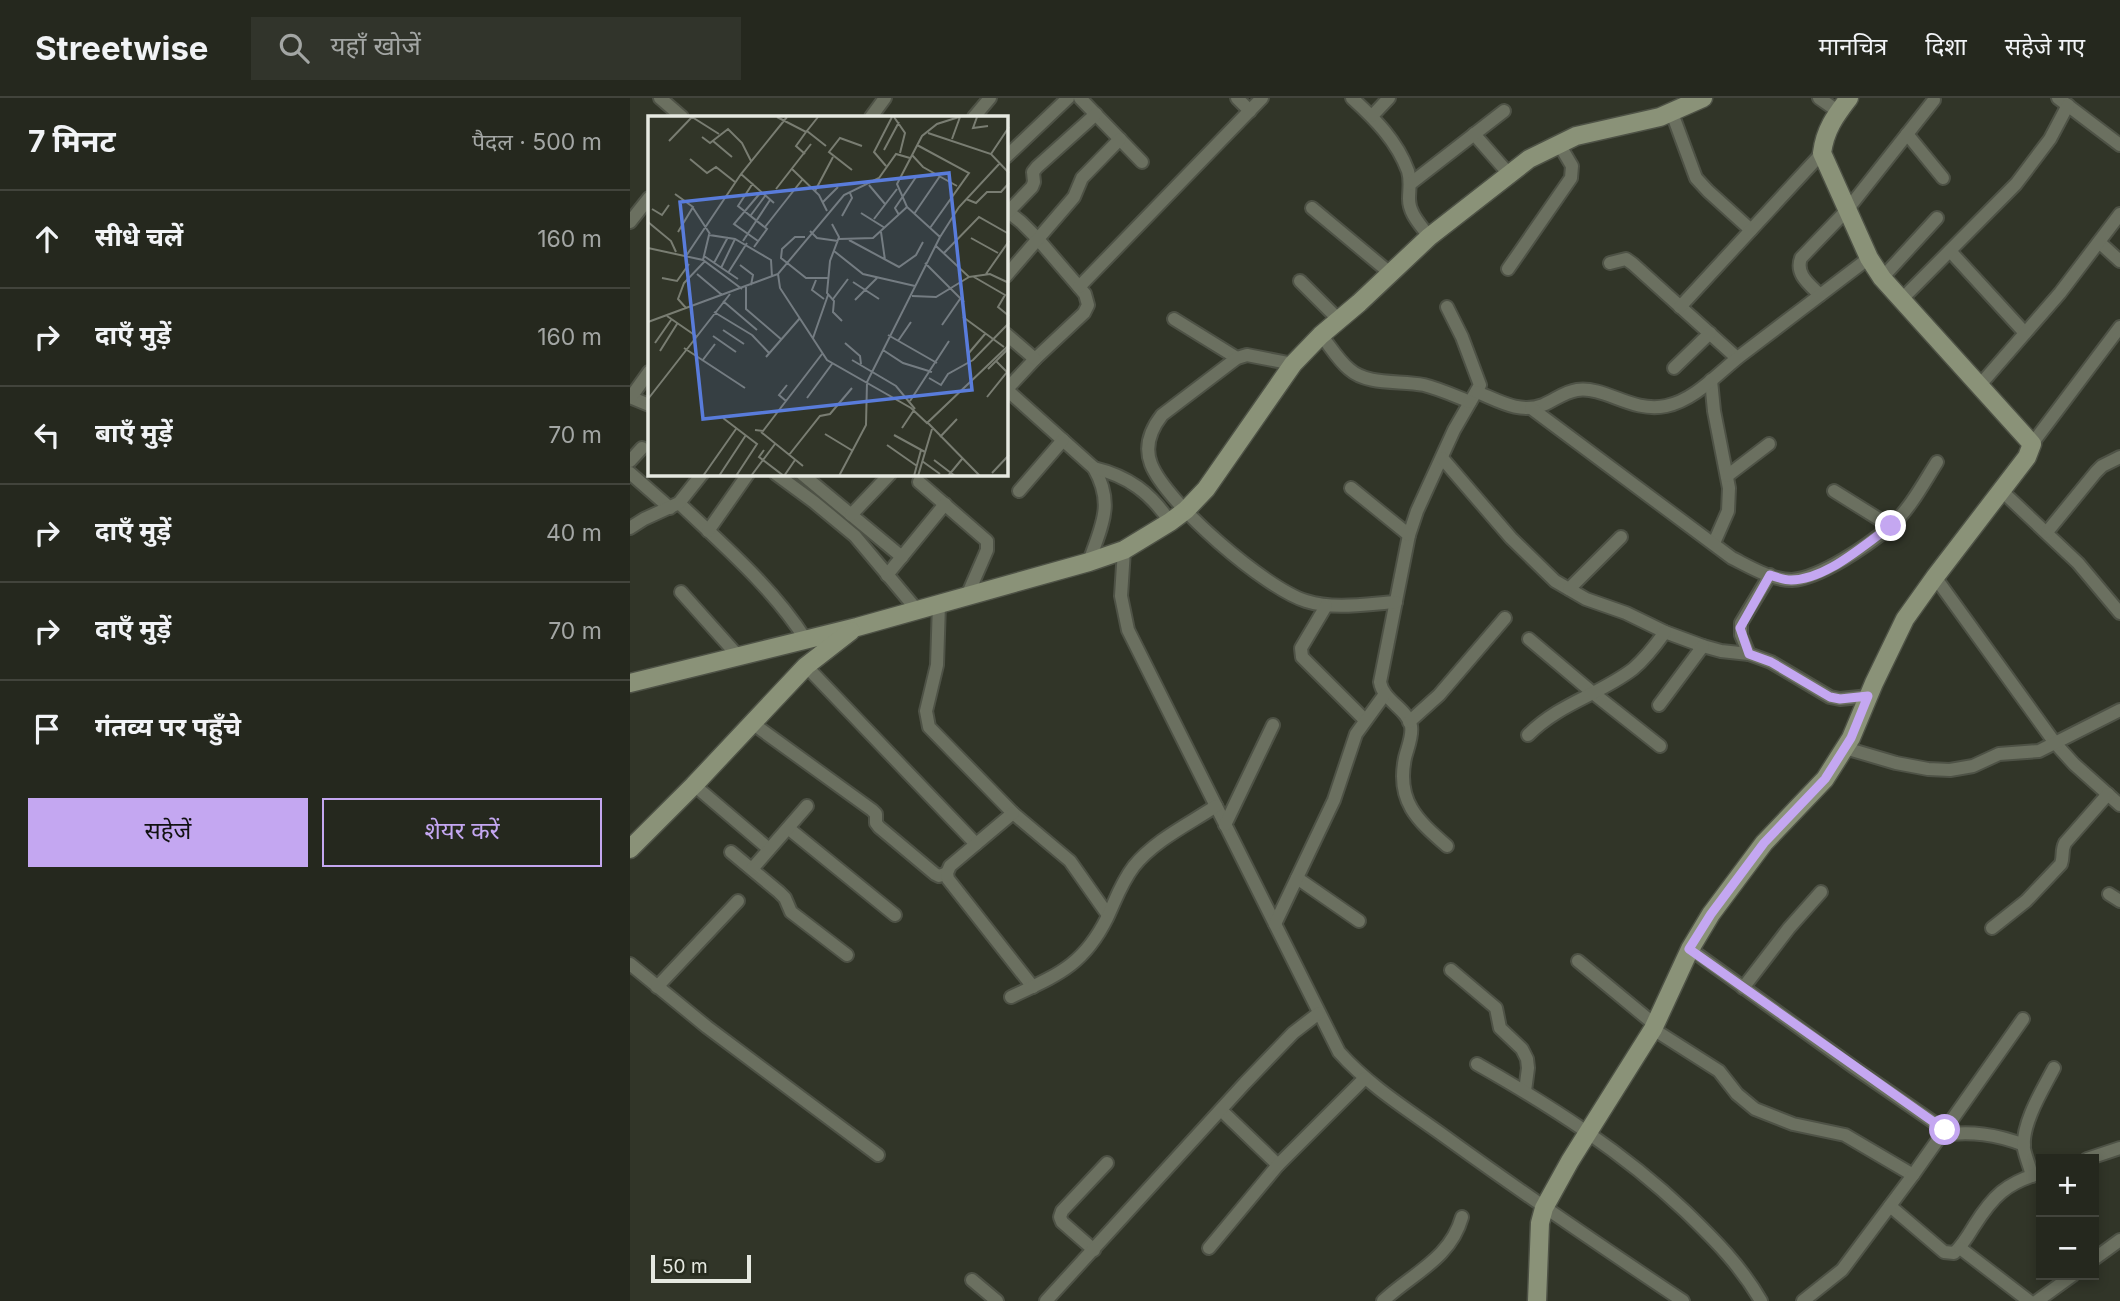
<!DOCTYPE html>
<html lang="hi">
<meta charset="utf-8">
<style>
body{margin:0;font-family:Inter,"Noto Sans Devanagari",sans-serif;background:#31342b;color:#f1f3f6}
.controls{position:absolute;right:21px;bottom:21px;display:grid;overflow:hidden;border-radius:0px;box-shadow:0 4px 10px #0003}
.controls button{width:63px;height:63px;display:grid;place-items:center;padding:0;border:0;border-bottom:2px solid #42443c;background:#25281e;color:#f1f3f6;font:35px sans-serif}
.scale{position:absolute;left:21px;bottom:18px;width:100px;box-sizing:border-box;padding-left:7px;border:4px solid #e6e9e1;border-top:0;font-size:19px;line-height:24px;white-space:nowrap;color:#e6e9e1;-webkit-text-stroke:5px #272b1e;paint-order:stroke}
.stop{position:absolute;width:21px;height:21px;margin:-16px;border:5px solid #c4a7f1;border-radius:50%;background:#fff}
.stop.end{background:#c4a7f1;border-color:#fff;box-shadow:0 2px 7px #0008}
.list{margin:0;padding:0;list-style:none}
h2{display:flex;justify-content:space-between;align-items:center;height:91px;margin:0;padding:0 28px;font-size:30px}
h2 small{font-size:23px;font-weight:400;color:#a3a6a4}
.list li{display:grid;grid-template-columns:46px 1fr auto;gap:21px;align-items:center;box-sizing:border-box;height:98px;padding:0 28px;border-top:2px solid #42443c}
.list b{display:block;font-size:26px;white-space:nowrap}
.list em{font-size:23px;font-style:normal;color:#a3a6a4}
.actions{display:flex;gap:14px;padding:21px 28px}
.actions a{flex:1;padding:16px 0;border:2px solid #c4a7f1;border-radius:0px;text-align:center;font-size:24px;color:#c4a7f1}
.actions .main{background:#c4a7f1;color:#111}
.icon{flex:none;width:38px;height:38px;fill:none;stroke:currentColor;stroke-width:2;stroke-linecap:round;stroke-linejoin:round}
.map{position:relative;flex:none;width:1490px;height:1203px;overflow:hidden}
header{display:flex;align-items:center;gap:42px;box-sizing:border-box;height:98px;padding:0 35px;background:#25281e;border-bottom:2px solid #42443c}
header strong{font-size:33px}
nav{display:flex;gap:38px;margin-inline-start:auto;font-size:24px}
.search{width:490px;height:63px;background:#31342b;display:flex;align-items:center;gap:18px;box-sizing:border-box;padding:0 24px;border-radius:0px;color:#a3a6a4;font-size:26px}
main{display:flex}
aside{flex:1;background:#25281e}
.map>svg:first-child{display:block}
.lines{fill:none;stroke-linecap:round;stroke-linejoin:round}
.street-casing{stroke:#4e5246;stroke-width:16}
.secondary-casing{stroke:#4e5246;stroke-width:21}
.street{stroke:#6b7060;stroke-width:12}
.secondary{stroke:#8a9278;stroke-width:18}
.route{stroke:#c4a7f1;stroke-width:9}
.inset-road{fill:none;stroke:#797d72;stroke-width:2}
.view{fill:#597cdb;fill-opacity:0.15;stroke:#597cdb;stroke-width:3.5}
.inset-edge{fill:none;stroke:#e6e9e1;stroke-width:3.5}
</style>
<header>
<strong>Streetwise</strong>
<div class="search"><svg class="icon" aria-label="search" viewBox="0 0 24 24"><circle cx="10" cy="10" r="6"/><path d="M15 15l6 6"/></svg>यहाँ खोजें</div>
<nav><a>मानचित्र</a><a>दिशा</a><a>सहेजे गए</a></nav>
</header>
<main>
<aside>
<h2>7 मिनट<small>पैदल · 500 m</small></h2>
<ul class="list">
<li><svg class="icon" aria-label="ahead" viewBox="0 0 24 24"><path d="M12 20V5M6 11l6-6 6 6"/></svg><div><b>सीधे चलें</b></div><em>160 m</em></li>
<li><svg class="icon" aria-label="right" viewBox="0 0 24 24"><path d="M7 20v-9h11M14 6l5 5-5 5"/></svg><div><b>दाएँ मुड़ें</b></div><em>160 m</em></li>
<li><svg class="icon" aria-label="left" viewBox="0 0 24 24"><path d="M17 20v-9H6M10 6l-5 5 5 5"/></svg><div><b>बाएँ मुड़ें</b></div><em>70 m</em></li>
<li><svg class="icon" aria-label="right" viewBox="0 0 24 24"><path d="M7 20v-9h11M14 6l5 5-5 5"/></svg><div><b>दाएँ मुड़ें</b></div><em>40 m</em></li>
<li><svg class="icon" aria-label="right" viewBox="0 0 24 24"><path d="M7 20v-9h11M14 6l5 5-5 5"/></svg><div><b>दाएँ मुड़ें</b></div><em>70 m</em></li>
<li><svg class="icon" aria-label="arrive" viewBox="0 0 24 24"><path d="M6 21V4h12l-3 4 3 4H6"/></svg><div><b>गंतव्य पर पहुँचे</b></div></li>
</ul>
<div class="actions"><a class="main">सहेजें</a><a>शेयर करें</a></div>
</aside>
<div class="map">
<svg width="1490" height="1203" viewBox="0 0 1490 1203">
<rect width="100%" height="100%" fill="#313528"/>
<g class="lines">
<!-- street casing -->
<g class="street-casing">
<g id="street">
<polyline points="30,0 52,19"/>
<polyline points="450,0 512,64"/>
<polyline points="607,0 620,13"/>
<path d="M722,0C745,21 767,43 778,73C781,83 779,91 779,101C779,116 791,127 799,139"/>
<polyline points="1189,0 1209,14"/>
<polyline points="1428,0 1490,47"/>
<polyline points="1042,15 1066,80 1078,93 1121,132"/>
<polyline points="742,18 759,0"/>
<polyline points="241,19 255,0"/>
<polyline points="344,19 360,0"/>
<polyline points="844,36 879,76"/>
<polyline points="1277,36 1313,80"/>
<polyline points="376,59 438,0"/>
<polyline points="780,86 874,13"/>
<polyline points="682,110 760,175"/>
<polyline points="376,112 391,124 407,140 455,196 458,207 454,215 405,261 377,291"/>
<polyline points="378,114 402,89 404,84 403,74 407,69 466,16"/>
<polyline points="0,124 19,100"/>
<polyline points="1469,144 1490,163"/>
<polyline points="1320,153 1395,235"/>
<polyline points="980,165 996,161 1003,166 1107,260"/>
<polyline points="878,171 941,80 942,68 929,46"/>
<polyline points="376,178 444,99 452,80 490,41"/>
<polyline points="1252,180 1307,120"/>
<polyline points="670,183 709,222"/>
<polyline points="449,189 632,0"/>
<path d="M1190,197C1179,186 1165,176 1171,160L1217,112L1304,2"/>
<polyline points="1271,202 1386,86 1420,41 1438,7"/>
<path d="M817,209L832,239L850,287L824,332L787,413L779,437L750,584C753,603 777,610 781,628C783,638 777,651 775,660C766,703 787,722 817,748"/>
<polyline points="1050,209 1192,55"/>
<polyline points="544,221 607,260"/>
<polyline points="376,236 405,261"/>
<path d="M691,237C700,248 708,262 719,271C738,288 770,282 794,287C810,291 825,298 840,304"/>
<path d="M663,266L617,257L607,260L532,317C521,331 514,348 521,366C536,405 636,491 676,503C704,512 737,506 766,504"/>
<polyline points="1044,270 1080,235"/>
<polyline points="1081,282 1084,313 1099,390 1098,413 1084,445"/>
<polyline points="1350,287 1430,195 1490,116"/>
<path d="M376,291L464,370C485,407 471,428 459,464"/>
<path d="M847,294C869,303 890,316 913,307C925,302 934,294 947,292C976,288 1001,315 1036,308C1065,302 1087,276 1110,258C1153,225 1196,193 1239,160"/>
<polyline points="0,299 19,307"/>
<polyline points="1,299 19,274"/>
<path d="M901,310L1102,460C1120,469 1141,482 1162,482C1191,480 1238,447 1260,429C1280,411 1293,386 1307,364"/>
<polyline points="1402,346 1490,229"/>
<polyline points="812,360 881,440 925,483 956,501 996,515 1035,534 1073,548 1091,553 1119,556 1141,564 1200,599 1210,601 1239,598"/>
<polyline points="0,363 12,350"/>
<path d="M464,370C498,378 521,395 540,424"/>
<polyline points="0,375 40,410"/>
<polyline points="146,376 184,404 225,438 287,512"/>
<polyline points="172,376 272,459"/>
<polyline points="1097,378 1139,346"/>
<polyline points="289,384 357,443 357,452 337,498"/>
<polyline points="721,390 779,437"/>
<polyline points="389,393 433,342"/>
<polyline points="1204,393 1260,428"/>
<polyline points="1372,393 1448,465 1490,515"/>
<path d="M49,405C94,448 142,489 176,542"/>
<polyline points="221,417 260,376"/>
<polyline points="0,430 14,421 49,405 72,376"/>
<polyline points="78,433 118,376"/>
<polyline points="1417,434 1466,374 1472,368 1490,359"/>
<path d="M494,452L491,498L498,532L709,954C741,990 783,1015 821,1043C897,1098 975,1151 1053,1203"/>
<polyline points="257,477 315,406"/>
<polyline points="1305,479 1425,645 1444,666 1490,707"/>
<polyline points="939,491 991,439"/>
<polyline points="51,494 109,559"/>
<polyline points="309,506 307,567 296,613 299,629 383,715 440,763 478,817"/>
<polyline points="696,508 671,550 672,559 735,622"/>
<polyline points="899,541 963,595 1030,648"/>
<polyline points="1119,556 1111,537 1111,525 1140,477"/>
<polyline points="176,568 346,746"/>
<polyline points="1029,607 1073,548"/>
<polyline points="779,624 809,597 875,520"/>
<polyline points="122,625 242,712 246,716 246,725 249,729 305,776 309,778 317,775"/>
<path d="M898,637C930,605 969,597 1003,571C1016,560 1025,548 1035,534"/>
<polyline points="1215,650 1266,665 1298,671 1320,672 1343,668 1369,656 1409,653 1490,612"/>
<polyline points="64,687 139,751"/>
<polyline points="383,715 320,768 317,775 318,781 403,889"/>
<polyline points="595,727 643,627"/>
<polyline points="158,730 265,817"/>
<polyline points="101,754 149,794 155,800 161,814 217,857"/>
<polyline points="122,771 177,708"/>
<polyline points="667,780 729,823"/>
<polyline points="1479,796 1490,803"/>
<polyline points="645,826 704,702 726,636 755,596"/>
<path d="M1362,830L1396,803L1431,766C1434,758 1431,753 1435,745L1478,696"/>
<polyline points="1060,851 1225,970 1315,1032"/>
<polyline points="948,863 1024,926"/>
<polyline points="0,866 77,929 248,1057"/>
<polyline points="821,872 866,910 870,930 892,951 897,961 898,970 895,993"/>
<polyline points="27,889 108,803"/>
<polyline points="1113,890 1159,830 1191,794"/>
<path d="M381,899C427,877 453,868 477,820C486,801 491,785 504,768C525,742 559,726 586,708"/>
<polyline points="1023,931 1089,973 1107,996 1125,1011 1163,1026 1215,1037 1283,1077"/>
<path d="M847,966C921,1008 993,1054 1055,1113C1084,1141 1111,1168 1131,1203"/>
<polyline points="591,1012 648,1067"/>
<path d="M1311,1037C1341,1033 1366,1036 1394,1047"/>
<polyline points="1457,1061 1490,1050"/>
<path d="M1402,1078C1400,1069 1396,1060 1394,1051C1391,1026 1413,991 1424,970"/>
<path d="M1260,1108L1314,1154L1324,1155C1332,1148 1338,1138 1344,1128C1363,1098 1376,1085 1411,1075"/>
<polyline points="579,1150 648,1067 735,980"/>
<polyline points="1330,1150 1399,1203"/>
<polyline points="464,1152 432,1124 430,1119 432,1113 477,1065"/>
<polyline points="1464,1161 1490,1142"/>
<polyline points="342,1182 367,1203"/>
<polyline points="416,1203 615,985 663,935 689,915"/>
<path d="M753,1203C783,1175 820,1161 832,1119"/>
<polyline points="1173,1203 1212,1172 1283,1077 1393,921"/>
<polyline points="1407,1203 1443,1177"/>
</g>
</g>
<!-- secondary casing -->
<g class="secondary-casing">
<g id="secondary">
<polyline points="0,585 227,529 459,464 494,452 540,424 556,412 576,391 663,266 691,237 729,205 799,139 899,61 946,38 1030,19 1073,0"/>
<polyline points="0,751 64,687 176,568 221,533"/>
<path d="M907,1203L910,1125L914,1110L940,1063L1023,931L1060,851L1081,816L1134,745L1195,681L1221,640L1244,585L1275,521L1305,479L1397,359L1402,346L1252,180L1239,160L1192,55C1195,32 1205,18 1219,0"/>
</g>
</g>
<!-- street -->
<use href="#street" class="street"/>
<!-- secondary -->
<use href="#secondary" class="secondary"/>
</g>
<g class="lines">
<!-- route -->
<path class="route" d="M1261,428C1233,447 1196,482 1161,482C1154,482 1146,479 1140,477L1110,530L1119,556L1141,564L1200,599L1210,601L1238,598L1221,640L1195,681L1134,745L1081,816L1059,851L1315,1032"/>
</g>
<!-- overview -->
<g transform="translate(18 18)">
<rect width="360" height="360" fill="#313528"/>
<path class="inset-road" d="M129,1L158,16L170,1M246,1L257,17L252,37M329,1L325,12L340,10M159,15L178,30M280,17L343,38L361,57M54,21L62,27L80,13L94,27L103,45M304,23L312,1M21,25L44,1L71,18M65,25L84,41M269,29L321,57L282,112M236,34L251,6M157,38L148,30L158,16M343,38L361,11M264,39L275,51L309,70M42,43L59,57L68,51L87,66M238,50L226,36L244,1M144,53L171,79L179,95M204,54L181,36L192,22L214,30M93,58L126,87M105,67L90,90L119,113L106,131M221,69L237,88M128,73L163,28M167,75L185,41M27,78L45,91L30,116M318,83L328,87L339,76H353L361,67M175,86L190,71M45,92L62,118M4,93L14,99L21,89M213,97L237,112M266,98L292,60M103,99L117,80M251,99L247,92L268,61M194,100L204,82L202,77M226,103L249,73M0,106L23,125L28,136M184,108L191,121L182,145L179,177L186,185L185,196L194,205M117,111L154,64M162,115L169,122L190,125M233,116L237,144M157,121H147L134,133L133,142L158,162H180M292,121L311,91L352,47M323,122L350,137M191,123L225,122L259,91M201,124L251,151L268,139L275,126M95,125L122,84M110,125L86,108L113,76M288,130L321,161L342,158L361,167M0,132L55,144L94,173M186,135L215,158L267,170M296,137L331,101L361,118M38,140L93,58L139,1M56,140L90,163M55,144L61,119L87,123L123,144L124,161M66,147L80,121M277,147L316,186M92,149L105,159L103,169M73,152L87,123M80,157L99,127M49,158L74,179M130,158L132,172L179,244L263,292L279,307L361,229M338,158L361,125M326,161L357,179L350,191L361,200M14,162L29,165L41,148M168,164L164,174L176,183M205,166L231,183M98,171V193L134,224M264,180L288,181L321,161M185,183L200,163M207,184L229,162M75,185L109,214M38,192L30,183L36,167L57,145M66,196L104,219M19,200L48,220M315,201L356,231M0,206L130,158L196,79L231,62L248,38L262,42M294,209L312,183M75,214L96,228M104,219L122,238M240,219L289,247M65,220L88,236M165,222L180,179M250,225L263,206M7,227L23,204M197,227L212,240L213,248M36,232L97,272M235,234L255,247L284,256M12,235L29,208M320,238L337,218M118,241L152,202M204,244L248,270L267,293M54,245L67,228M340,253L361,232M281,262L293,269L300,258L325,244L361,207M339,281L359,256L348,245M159,282L184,248M0,283L82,178M138,285L131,279L139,269M262,285L301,225M75,302L109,328L88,360M280,307L332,360M254,312L266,294M107,314L115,315L174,238M113,316L155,350M177,318L205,335M246,319L277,336M292,321L309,303M239,329L269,350M116,334L111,341L136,360L147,344M141,339L172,300L182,298L204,272M286,344L307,360M274,345L292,358M344,357L361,339M55,360L88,313M71,360L98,319M103,360L127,328M191,360L218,309L219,266L292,121L259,91L249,68L274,20L289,8L311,1M266,360L273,334M270,360L284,313M300,360L314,343"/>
<path class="view" d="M301,57L324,274L55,303L32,86Z"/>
<rect width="360" height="360" class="inset-edge"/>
</g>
</svg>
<div class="controls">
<button>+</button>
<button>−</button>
</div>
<div class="scale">50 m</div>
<div class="stop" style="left:1315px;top:1032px"></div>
<div class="stop end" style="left:1261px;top:428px"></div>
</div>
</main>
